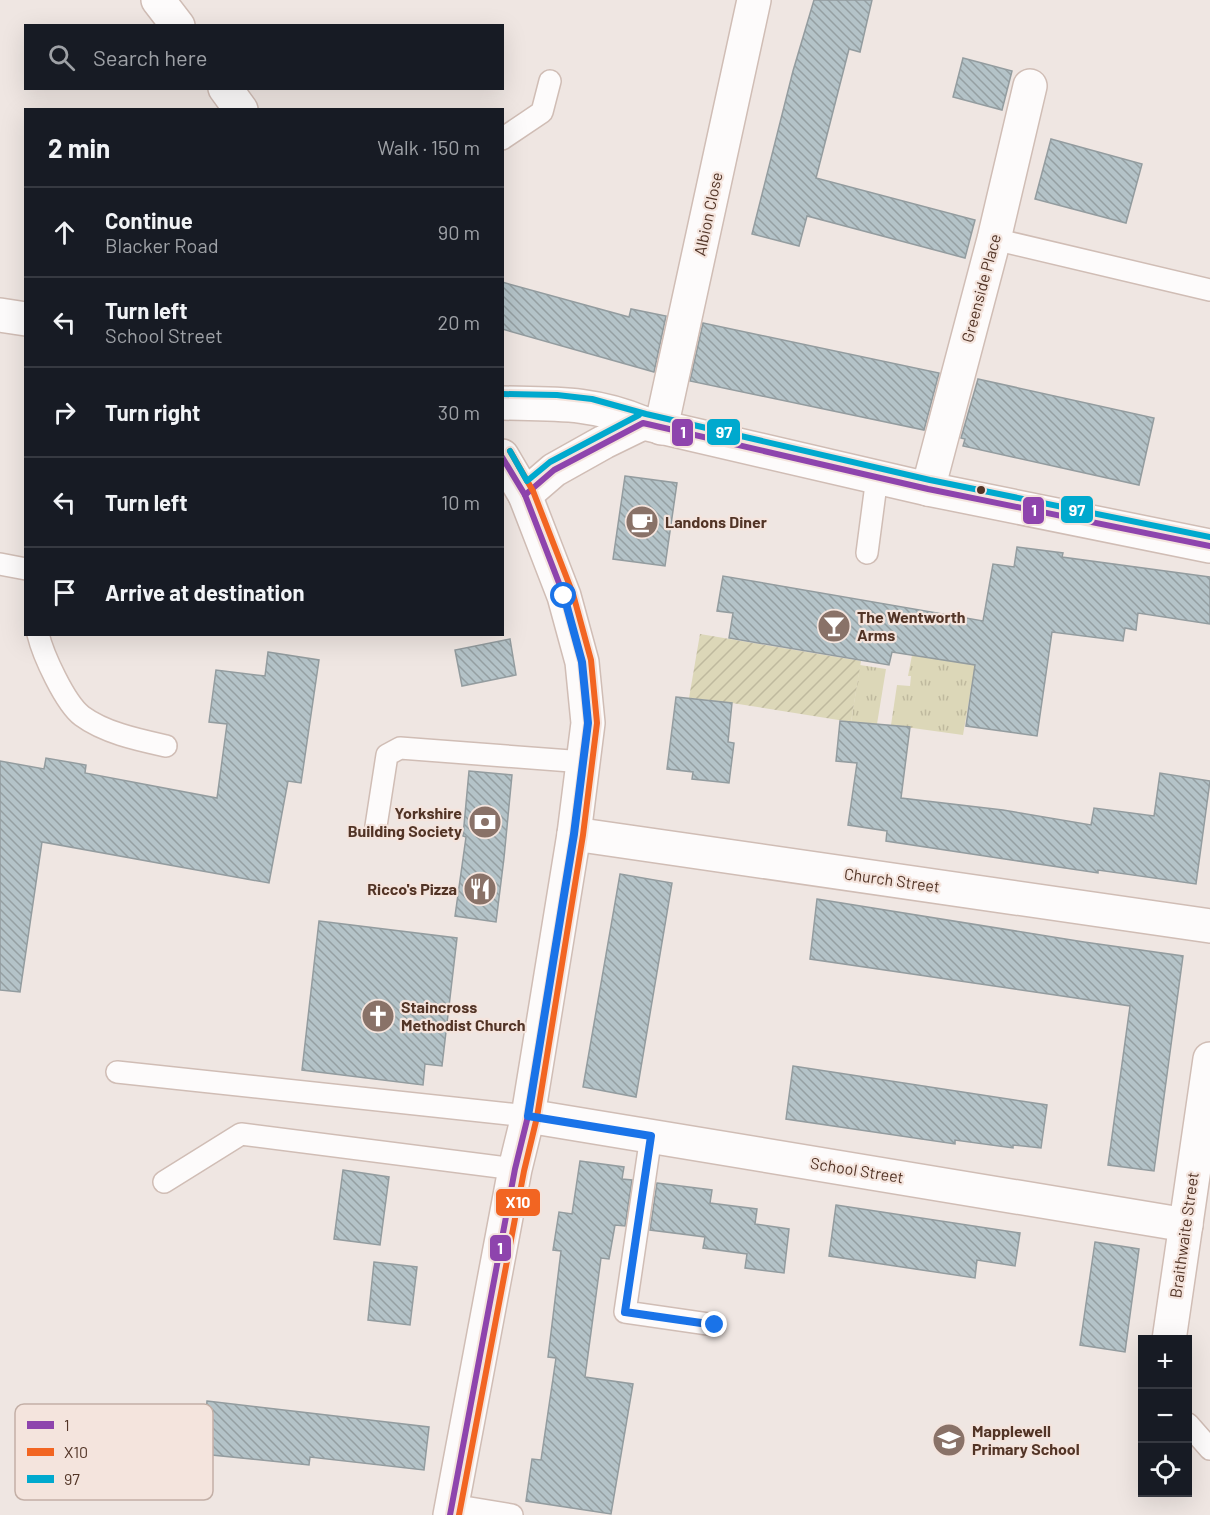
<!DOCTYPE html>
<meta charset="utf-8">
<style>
body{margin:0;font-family:Barlow,sans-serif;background:#242831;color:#f1f3f6}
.controls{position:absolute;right:18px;bottom:18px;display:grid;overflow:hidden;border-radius:0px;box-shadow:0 6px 24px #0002}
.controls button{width:54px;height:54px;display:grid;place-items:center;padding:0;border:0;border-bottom:2px solid #363941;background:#171b24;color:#f1f3f6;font:30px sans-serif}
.stop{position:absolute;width:18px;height:18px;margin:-14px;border:4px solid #1a73e8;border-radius:50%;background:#fff}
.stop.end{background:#1a73e8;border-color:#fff;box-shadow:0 2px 6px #0008}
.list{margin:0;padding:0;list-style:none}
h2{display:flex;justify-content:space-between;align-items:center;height:78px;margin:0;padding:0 24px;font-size:26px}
h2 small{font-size:20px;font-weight:400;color:#9ea1a6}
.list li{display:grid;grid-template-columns:39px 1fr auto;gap:18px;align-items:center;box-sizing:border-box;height:90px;padding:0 24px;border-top:2px solid #363941}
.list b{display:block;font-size:22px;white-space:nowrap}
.list p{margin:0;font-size:20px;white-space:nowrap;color:#9ea1a6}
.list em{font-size:20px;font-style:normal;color:#9ea1a6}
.icon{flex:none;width:33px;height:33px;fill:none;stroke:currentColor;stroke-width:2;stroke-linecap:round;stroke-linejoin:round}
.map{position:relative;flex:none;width:1210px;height:1515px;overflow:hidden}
.search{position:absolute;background:#171b24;box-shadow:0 6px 24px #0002;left:24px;top:24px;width:480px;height:66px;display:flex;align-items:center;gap:15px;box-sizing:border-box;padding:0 21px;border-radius:0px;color:#9ea1a6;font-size:22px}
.panel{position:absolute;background:#171b24;box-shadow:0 6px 24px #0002;left:24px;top:108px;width:480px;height:528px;border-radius:0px}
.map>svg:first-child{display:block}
.grass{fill:url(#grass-tufts)}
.garden{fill:url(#garden-furrows)}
.building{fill:url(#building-back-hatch);stroke:#939c9f;stroke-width:1.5}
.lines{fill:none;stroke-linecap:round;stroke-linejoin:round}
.service-casing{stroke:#d0bdb5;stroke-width:24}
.minor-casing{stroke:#d0bdb5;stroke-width:36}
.secondary-casing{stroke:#d0bdb5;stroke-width:36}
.service{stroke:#fdfbfb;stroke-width:21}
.minor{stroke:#fdfbfb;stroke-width:33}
.secondary{stroke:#fdfbfb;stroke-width:33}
.bus-1-casing{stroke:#f4e4dd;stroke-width:10}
.bus-2-casing{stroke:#f4e4dd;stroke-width:10}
.bus-3-casing{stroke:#f4e4dd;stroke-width:10}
.bus-1{stroke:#8e44ad;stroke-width:6}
.bus-2{stroke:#f26522;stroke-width:6}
.bus-3{stroke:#00a9ce;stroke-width:6}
.route{stroke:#1a73e8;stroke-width:8}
.bus-dot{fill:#523426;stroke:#f4e4dd;stroke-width:2}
.labels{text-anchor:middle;stroke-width:4.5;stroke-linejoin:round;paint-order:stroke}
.street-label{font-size:16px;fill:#523426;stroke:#f4e4dd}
.poi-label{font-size:16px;font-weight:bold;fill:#523426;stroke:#f4e4dd;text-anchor:start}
.key{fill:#f4e4dd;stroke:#c3afa6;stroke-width:1.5}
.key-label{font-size:16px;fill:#523426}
.line-badge{stroke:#f4e4dd;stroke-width:2}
.badge-label{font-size:16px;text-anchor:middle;font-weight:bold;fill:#fff}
</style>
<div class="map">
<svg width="1210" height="1515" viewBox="0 0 1210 1515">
<defs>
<pattern id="grass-tufts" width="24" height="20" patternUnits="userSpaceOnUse" patternTransform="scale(1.5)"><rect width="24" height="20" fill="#dcd7b8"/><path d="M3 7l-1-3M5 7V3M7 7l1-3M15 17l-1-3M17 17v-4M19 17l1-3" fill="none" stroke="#bfb99e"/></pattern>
<pattern id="garden-furrows" width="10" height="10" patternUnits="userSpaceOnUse" patternTransform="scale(1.5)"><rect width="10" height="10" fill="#dcd7b8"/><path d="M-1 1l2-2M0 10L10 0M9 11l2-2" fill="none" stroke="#bfb99e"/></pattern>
<pattern id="building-back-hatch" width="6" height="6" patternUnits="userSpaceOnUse" patternTransform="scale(1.5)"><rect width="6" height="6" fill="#b4c3c8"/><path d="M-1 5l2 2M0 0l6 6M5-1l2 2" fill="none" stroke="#959fa2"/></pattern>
</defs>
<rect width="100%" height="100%" fill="#efe6e2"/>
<!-- grass -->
<g class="grass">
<polygon points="957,618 983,621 963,735 891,725 897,685 910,686 911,676 908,676 912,655"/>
<polygon points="860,665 886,669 877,724 851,722"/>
</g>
<!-- garden -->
<polygon class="garden" points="700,634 861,661 851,722 732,703 689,698"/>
<!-- building -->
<g class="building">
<polygon points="814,0 872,0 860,52 849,49 816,178 975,220 965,258 807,216 799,246 752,234 793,71"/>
<polygon points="963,58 1012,71 1002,110 953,97"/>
<polygon points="1051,139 1142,164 1126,223 1035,199"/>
<polygon points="502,282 629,317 631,309 666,316 654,372 502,329"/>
<polygon points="703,323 939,373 924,430 690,381"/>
<polygon points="978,379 1154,418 1139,485 963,446 965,439 961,438"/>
<polygon points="625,476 677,483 665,566 613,559"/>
<polygon points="1017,547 1063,553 1062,557 1210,577 1210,624 1138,613 1136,630 1125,628 1123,641 1052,632 1037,736 966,726 975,665 892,652 889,665 729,638 733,613 717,611 723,576 983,621 993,564 1014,567"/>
<polygon points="510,639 516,675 462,686 455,650"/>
<polygon points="268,652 319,660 301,783 288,781 269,883 42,842 20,992 0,990 0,761 44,769 46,758 86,765 85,773 217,798 227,724 209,722 216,670 265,676"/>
<polygon points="676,697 732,703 728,742 734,743 729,783 692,779 693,772 667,769"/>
<polygon points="840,721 910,727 901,798 1003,810 1091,825 1094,808 1154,816 1160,773 1210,781 1196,884 1098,870 1098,873 886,841 887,831 848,825 857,763 836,761"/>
<polygon points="469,771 512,775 504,858 496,922 455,916 466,837 463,836"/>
<polygon points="620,874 672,883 636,1097 583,1087"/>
<polygon points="817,899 1084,942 1183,956 1154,1171 1108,1165 1130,1006 810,959"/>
<polygon points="319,921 457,938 442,1066 425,1064 423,1085 302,1070"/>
<polygon points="793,1066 1047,1105 1041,1148 1013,1145 1013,1148 955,1140 955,1144 786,1119"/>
<polygon points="580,1161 624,1167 622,1179 632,1180 625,1226 615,1225 609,1259 601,1258 585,1377 633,1384 611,1514 526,1501 532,1459 541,1460 556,1358 548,1357 561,1251 553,1250 559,1212 572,1214"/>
<polygon points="343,1170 389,1177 380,1245 334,1239"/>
<polygon points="657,1183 712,1190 710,1203 757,1209 755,1224 789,1229 784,1273 745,1268 747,1254 703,1248 705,1237 650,1230"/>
<polygon points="836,1205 1020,1233 1015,1266 977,1260 975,1278 829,1256"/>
<polygon points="1095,1242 1139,1249 1125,1352 1080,1345"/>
<polygon points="374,1262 417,1267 410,1325 368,1320"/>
<polygon points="207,1401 429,1427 424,1470 310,1457 309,1465 202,1454"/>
</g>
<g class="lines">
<!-- service casing -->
<g class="service-casing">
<g id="service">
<polyline points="502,139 542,112 550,81"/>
<polyline points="994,239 1210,290"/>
<polyline points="867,553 877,477"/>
<polyline points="0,564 26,569"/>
<path d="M38,634C43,655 65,703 82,716C105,733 139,740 166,746"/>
<polyline points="376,826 387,755 400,748 584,762"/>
<polyline points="117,1072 528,1116"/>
<polyline points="651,1136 625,1312 715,1325"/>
<polyline points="164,1182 241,1134 515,1169"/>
<polyline points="1188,1424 1210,1449"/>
<polyline points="452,1505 512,1515"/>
</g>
</g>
<!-- minor casing -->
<g class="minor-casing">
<g id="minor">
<polyline points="661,428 754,0"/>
<polyline points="928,489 994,239 1030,86"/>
<polyline points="574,834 1210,926"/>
<polyline points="528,1116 1186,1225"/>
<polyline points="1169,1340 1210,1059"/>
</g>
</g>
<!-- secondary casing -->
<g class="secondary-casing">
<g id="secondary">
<polyline points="158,0 178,26"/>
<polyline points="225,88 241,110"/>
<polyline points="0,315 26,319"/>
<path d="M502,403C556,404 593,402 643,423L928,489L1210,546"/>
<polyline points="525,495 554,470 604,442 643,423"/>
<polyline points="450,1515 515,1169 528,1116 574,834 588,723 582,662 564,596 525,495 502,456"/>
</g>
</g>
<!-- service -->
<use href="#service" class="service"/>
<!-- minor -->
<use href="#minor" class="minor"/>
<!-- secondary -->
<use href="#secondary" class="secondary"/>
<!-- bus-1 casing -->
<g class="bus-1-casing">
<g id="bus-1">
<polyline points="525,495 554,470 643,423 928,489 1210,546"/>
<polyline points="450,1515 515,1169 528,1116 574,834 588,723 582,662 564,596 525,495 502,457"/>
</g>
</g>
<!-- bus-2 casing -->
<g class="bus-2-casing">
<polyline id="bus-2" points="459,1515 524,1171 537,1117 583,835 597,723 591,660 573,594 533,491 510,451"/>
</g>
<!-- bus-3 casing -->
<g class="bus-3-casing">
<g id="bus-3">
<polyline points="502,394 557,395 592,399 646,414 930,480 1210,537"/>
<polyline points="510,451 527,481 550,462 639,415"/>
</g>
</g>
<!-- bus-1 -->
<use href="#bus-1" class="bus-1"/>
<!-- bus-2 -->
<use href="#bus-2" class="bus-2"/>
<!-- bus-3 -->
<use href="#bus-3" class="bus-3"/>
</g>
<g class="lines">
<!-- route -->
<polyline class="route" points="564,596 582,662 588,723 574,834 528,1116 651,1136 625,1312 715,1325"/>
</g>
<!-- icons -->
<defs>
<g id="cafe-disc" transform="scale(1.725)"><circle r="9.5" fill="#897268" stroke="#f4e4dd"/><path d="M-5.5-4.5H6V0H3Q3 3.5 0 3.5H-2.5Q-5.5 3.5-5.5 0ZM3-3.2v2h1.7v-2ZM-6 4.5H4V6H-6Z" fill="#fff"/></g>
<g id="bar-disc" transform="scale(1.725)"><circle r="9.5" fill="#897268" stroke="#f4e4dd"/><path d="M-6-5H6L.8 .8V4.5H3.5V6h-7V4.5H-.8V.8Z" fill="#fff"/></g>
<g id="bank-disc" transform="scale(1.725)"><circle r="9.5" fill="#897268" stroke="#f4e4dd"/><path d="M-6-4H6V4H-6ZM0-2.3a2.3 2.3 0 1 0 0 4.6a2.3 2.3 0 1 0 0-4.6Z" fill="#fff"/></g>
<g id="restaurant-disc" transform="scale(1.725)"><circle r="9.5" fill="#897268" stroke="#f4e4dd"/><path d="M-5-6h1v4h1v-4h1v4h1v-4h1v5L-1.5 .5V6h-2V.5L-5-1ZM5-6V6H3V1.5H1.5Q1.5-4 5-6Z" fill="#fff"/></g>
<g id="church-disc" transform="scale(1.725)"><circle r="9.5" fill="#897268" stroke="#f4e4dd"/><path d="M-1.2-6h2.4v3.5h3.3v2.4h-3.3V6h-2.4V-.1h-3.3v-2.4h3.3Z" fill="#fff"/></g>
<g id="school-disc" transform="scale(1.725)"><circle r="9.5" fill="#897268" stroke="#f4e4dd"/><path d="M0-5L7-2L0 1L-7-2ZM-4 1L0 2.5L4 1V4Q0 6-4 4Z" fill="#fff"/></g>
</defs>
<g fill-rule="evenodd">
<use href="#cafe-disc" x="642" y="522"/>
<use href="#bar-disc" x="834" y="626"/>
<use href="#bank-disc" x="485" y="822"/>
<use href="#restaurant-disc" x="480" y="889"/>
<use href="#church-disc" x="378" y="1016"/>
<use href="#school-disc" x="949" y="1440"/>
</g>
<!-- markers -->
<circle class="bus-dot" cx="981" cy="490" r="5"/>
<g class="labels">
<!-- street labels -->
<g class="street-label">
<text transform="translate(708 214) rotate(-78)" y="6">Albion Close</text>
<text transform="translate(981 288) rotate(-75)" y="6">Greenside Place</text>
<text transform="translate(892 880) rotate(8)" y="6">Church Street</text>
<text transform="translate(857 1170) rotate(9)" y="6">School Street</text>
<text transform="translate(1184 1235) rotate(-82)" y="6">Braithwaite Street</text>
</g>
<!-- poi labels -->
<g class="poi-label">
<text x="665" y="528">Landons Diner</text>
<text x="857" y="623">The Wentworth<tspan x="857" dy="18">Arms</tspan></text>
<text x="462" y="819" text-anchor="end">Yorkshire<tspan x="462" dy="18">Building Society</tspan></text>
<text x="457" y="895" text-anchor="end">Ricco's Pizza</text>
<text x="401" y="1013">Staincross<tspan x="401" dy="18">Methodist Church</tspan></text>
<text x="972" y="1437">Mapplewell<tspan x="972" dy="18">Primary School</tspan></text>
</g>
</g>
<!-- legend -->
<rect x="15" y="1404" width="198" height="96" rx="9" class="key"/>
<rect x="27" y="1421" width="27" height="8" fill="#8e44ad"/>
<rect x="27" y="1448" width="27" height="8" fill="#f26522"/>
<rect x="27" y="1475" width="27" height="8" fill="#00a9ce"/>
<g class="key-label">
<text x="64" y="1431">1</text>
<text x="64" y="1458">X10</text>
<text x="64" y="1485">97</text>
</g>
<g class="line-badge">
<rect x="706" y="418" width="35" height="28" rx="6" fill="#00a9ce"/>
<rect x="671" y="418" width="23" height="29" rx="6" fill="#8e44ad"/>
<rect x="1060" y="495" width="34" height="29" rx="6" fill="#00a9ce"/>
<rect x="1022" y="496" width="23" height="29" rx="6" fill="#8e44ad"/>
<rect x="495" y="1188" width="46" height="29" rx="6" fill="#f26522"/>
<rect x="489" y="1234" width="23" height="28" rx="6" fill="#8e44ad"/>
</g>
<g class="badge-label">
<text x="724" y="438">97</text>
<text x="683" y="438">1</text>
<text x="1077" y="516">97</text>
<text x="1034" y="516">1</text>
<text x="518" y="1208">X10</text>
<text x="500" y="1254">1</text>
</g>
</svg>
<div class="controls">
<button>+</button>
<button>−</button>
<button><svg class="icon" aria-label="locate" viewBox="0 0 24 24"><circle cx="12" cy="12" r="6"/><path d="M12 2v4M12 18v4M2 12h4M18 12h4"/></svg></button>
</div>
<div class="stop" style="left:564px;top:596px"></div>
<div class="stop end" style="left:715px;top:1325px"></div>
<div class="search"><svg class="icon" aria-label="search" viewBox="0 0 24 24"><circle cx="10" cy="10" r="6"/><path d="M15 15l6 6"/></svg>Search here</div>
<section class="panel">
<h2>2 min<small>Walk · 150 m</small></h2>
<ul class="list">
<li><svg class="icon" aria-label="ahead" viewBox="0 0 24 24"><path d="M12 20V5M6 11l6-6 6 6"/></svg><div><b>Continue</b><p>Blacker Road</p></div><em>90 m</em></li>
<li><svg class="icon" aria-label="left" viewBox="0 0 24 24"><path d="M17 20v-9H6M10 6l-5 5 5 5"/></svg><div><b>Turn left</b><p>School Street</p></div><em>20 m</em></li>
<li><svg class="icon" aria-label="right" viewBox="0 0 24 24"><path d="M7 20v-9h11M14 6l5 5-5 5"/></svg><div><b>Turn right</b></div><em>30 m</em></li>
<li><svg class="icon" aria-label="left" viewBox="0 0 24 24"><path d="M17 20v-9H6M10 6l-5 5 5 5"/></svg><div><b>Turn left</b></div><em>10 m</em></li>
<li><svg class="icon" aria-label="arrive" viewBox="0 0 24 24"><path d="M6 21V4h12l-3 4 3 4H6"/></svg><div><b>Arrive at destination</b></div></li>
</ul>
</section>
</div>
